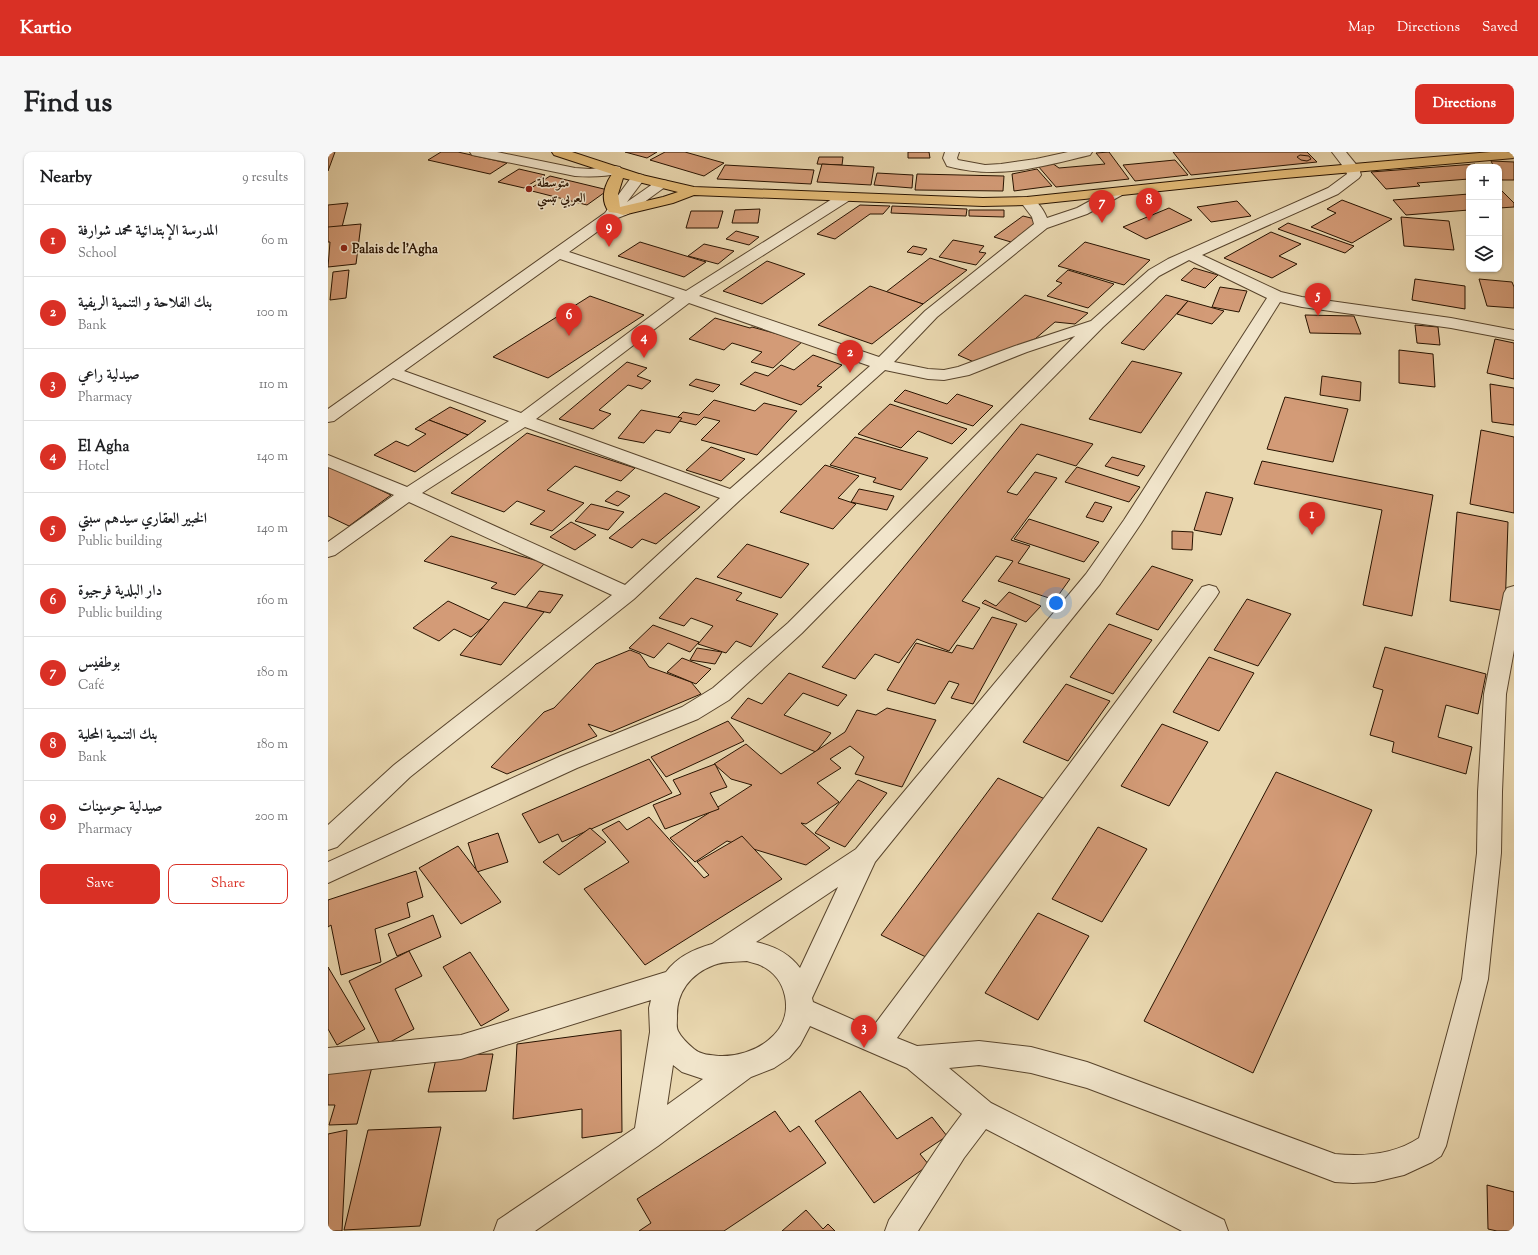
<!DOCTYPE html>
<meta charset="utf-8">
<style>
body{margin:0;font-family:"Sorts Mill Goudy",Amiri,serif;background:#f6f6f6;color:#202124}
.controls{position:absolute;right:12px;top:12px;display:grid;overflow:hidden;border-radius:8px;box-shadow:0 1px 3px #0004}
.controls button{width:36px;height:36px;display:grid;place-items:center;padding:0;border:0;border-bottom:1px solid #e0e0e0;background:#fff;color:#202124;font:20px sans-serif}
.you{position:absolute;left:728px;top:451px;width:14px;height:14px;margin:-10px;border:3px solid #fff;border-radius:50%;background:#1a73e8;box-shadow:0 0 0 6px #1a73e833}
.badge{display:grid;place-items:center;width:26px;height:26px;border-radius:50%;background:#d93025;color:#fff;font-size:13px;font-weight:700}
.pin{position:absolute;translate:-50% -33px;filter:drop-shadow(0 1px 2px #0008)}
.pin::after{content:'';position:absolute;top:21px;width:14px;height:12px;background:inherit;clip-path:polygon(0 0,100% 0,50% 100%)}
.list{margin:0;padding:0;list-style:none}
h2{display:flex;justify-content:space-between;align-items:center;height:52px;margin:0;padding:0 16px;font-size:17px}
h2 small{font-size:13px;font-weight:400;color:#757577}
.list li{display:grid;grid-template-columns:26px 1fr auto;gap:12px;align-items:center;box-sizing:border-box;height:72px;padding:0 16px;border-top:1px solid #e0e0e0}
.list b{display:block;font-size:15px;white-space:nowrap}
.list p{margin:0;font-size:13px;white-space:nowrap;color:#757577}
.list em{font-size:13px;font-style:normal;color:#757577}
.actions{display:flex;gap:8px;padding:12px 16px}
.actions a{flex:1;padding:9px 0;border:1px solid #d93025;border-radius:8px;text-align:center;font-size:14px;color:#d93025}
.actions .main{background:#d93025;color:#fff}
.icon{flex:none;width:22px;height:22px;fill:none;stroke:currentColor;stroke-width:2;stroke-linecap:round;stroke-linejoin:round}
.map{position:relative;flex:none;width:1186px;height:1079px;overflow:hidden;border-radius:8px}
header{display:flex;align-items:center;gap:24px;box-sizing:border-box;height:56px;padding:0 20px;background:#d93025;color:#fff}
header strong{font-size:19px}
nav{display:flex;gap:22px;margin-inline-start:auto;font-size:14px}
.intro{display:flex;align-items:center;justify-content:space-between;box-sizing:border-box;height:96px;padding:0 24px}
h1{margin:0;font-size:28px}
.button{padding:10px 18px;border-radius:8px;background:#d93025;color:#fff;font-size:14px;font-weight:700}
main{display:flex;gap:24px;padding:0 24px}
aside{flex:1;background:#fff;border-radius:8px;box-shadow:0 1px 3px #0004}
.map>svg:first-child{display:block}
.building{fill:#d39b77;stroke:#281300}
.lines{fill:none;stroke-linecap:round;stroke-linejoin:round}
.minor-casing{stroke:#58442c;stroke-width:2}
.primary-casing{stroke:#281300;stroke-width:2}
.minor{fill:#f1e5cb;fill-rule:evenodd}
.primary{fill:#e4bc78;fill-rule:evenodd}
.poi-dot{fill:#8f2418;stroke:#f1e5cb;stroke-width:1.5}
.labels{text-anchor:middle;stroke-width:3;stroke-linejoin:round;paint-order:stroke}
.far-poi-label{font-size:13px;font-weight:bold;fill:#281300;stroke:#f1e5cb;text-anchor:start}
</style>
<header>
<strong>Kartio</strong>
<nav><a>Map</a><a>Directions</a><a>Saved</a></nav>
</header>
<div class="intro"><h1>Find us</h1><a class="button">Directions</a></div>
<main>
<aside>
<h2>Nearby<small>9 results</small></h2>
<ul class="list">
<li><span class="badge">1</span><div><b>المدرسة الإبتدائية محمد شوارفة</b><p>School</p></div><em>60 m</em></li>
<li><span class="badge">2</span><div><b>بنك الفلاحة و التنمية الريفية</b><p>Bank</p></div><em>100 m</em></li>
<li><span class="badge">3</span><div><b>صيدلية راعي</b><p>Pharmacy</p></div><em>110 m</em></li>
<li><span class="badge">4</span><div><b>El Agha</b><p>Hotel</p></div><em>140 m</em></li>
<li><span class="badge">5</span><div><b>الخبير العقاري سيدهم سبتي</b><p>Public building</p></div><em>140 m</em></li>
<li><span class="badge">6</span><div><b>دار البلدية فرجيوة</b><p>Public building</p></div><em>160 m</em></li>
<li><span class="badge">7</span><div><b>بوطفيس</b><p>Café</p></div><em>180 m</em></li>
<li><span class="badge">8</span><div><b>بنك التنمية المحلية</b><p>Bank</p></div><em>180 m</em></li>
<li><span class="badge">9</span><div><b>صيدلية حوسينات</b><p>Pharmacy</p></div><em>200 m</em></li>
</ul>
<div class="actions"><a class="main">Save</a><a>Share</a></div>
</aside>
<div class="map">
<svg width="1186" height="1079" viewBox="0 0 1186 1079">
<rect width="100%" height="100%" fill="#e9d7af"/>
<filter id="stains"><feTurbulence type="fractalNoise" baseFrequency=".005" numOctaves="4"/><feColorMatrix values="0 0 0 0 .2 0 0 0 0 .09 0 0 0 0 .02 0 0 0 .5 -.17"/></filter>
<radialGradient id="worn" r=".72"><stop offset=".6" stop-color="#630" stop-opacity="0"/><stop offset="1" stop-color="#630" stop-opacity=".3"/></radialGradient>
<!-- building -->
<g class="building">
<polygon points="0,0 7,0 0,19"/>
<polygon points="113,0 130,0 179,11 162,22 100,8"/>
<polygon points="297,0 329,0 319,6"/>
<polygon points="337,0 357,0 396,11 376,24 322,8"/>
<polygon points="580,0 601,0 602,6 580,6"/>
<polygon points="781,0 801,27 728,35 710,14 724,11 731,16 777,12 768,1"/>
<polygon points="845,0 979,0 989,10 863,23"/>
<polygon points="972,3 981,4 983,7 979,9 973,8 969,5"/>
<polygon points="491,5 515,5 514,13 489,12"/>
<polygon points="847,8 860,23 807,29 795,13"/>
<polygon points="1163,9 1186,10 1186,28 1174,28 1171,23 1171,15 1166,15"/>
<polygon points="494,12 546,15 543,33 489,30"/>
<polygon points="1147,12 1149,15 1141,15 1141,27 1089,31 1092,34 1058,37 1043,20"/>
<polygon points="397,13 486,18 483,32 389,27"/>
<polygon points="191,17 217,23 196,36 170,30"/>
<polygon points="709,17 724,34 686,39 684,22"/>
<polygon points="549,21 585,23 584,36 546,33"/>
<polygon points="589,22 676,24 675,39 587,38"/>
<polygon points="222,24 280,38 259,53 200,38"/>
<polygon points="1171,36 1186,51 1186,55 1171,56"/>
<polygon points="1141,42 1141,58 1078,63 1065,48"/>
<polygon points="1014,48 1064,67 1024,91 983,75 1008,61 999,57"/>
<polygon points="909,49 923,64 883,70 869,55"/>
<polygon points="20,51 14,75 0,76 0,53"/>
<polygon points="532,53 562,54 555,62 542,62 507,87 489,82"/>
<polygon points="564,54 639,57 638,64 563,61"/>
<polygon points="841,56 864,68 818,87 795,75"/>
<polygon points="432,57 430,71 404,71 407,58"/>
<polygon points="641,58 676,58 676,65 641,64"/>
<polygon points="363,59 395,59 390,76 358,76"/>
<polygon points="695,64 711,68 683,90 666,85"/>
<polygon points="1073,65 1121,69 1126,98 1076,94"/>
<polygon points="960,71 1026,94 1017,101 950,77"/>
<polygon points="33,72 28,112 0,115 2,90 0,90 0,75"/>
<polygon points="408,79 431,85 421,93 398,87"/>
<polygon points="943,80 973,92 951,104 969,112 944,126 896,106"/>
<polygon points="625,88 656,94 651,100 658,101 648,113 611,105"/>
<polygon points="312,90 378,110 356,125 290,104"/>
<polygon points="757,90 822,108 796,133 730,114"/>
<polygon points="376,92 406,99 390,112 360,104"/>
<polygon points="585,94 599,97 594,103 579,100"/>
<polygon points="602,106 639,118 595,152 558,140"/>
<polygon points="439,109 477,122 434,152 395,139"/>
<polygon points="866,116 890,123 877,136 853,128"/>
<polygon points="21,118 18,146 2,148 5,120"/>
<polygon points="740,118 786,132 760,156 719,144 734,131 728,129"/>
<polygon points="1087,127 1137,134 1137,157 1084,148"/>
<polygon points="1151,127 1184,130 1186,135 1186,156 1159,154"/>
<polygon points="542,134 595,152 544,192 490,173"/>
<polygon points="892,135 919,139 911,160 884,155"/>
<polygon points="697,143 760,161 747,172 727,170 707,187 646,210 630,203"/>
<polygon points="838,143 860,149 816,198 793,191"/>
<polygon points="262,144 316,163 220,226 165,205"/>
<polygon points="860,149 896,159 884,172 849,162"/>
<polygon points="977,163 1026,164 1033,182 982,181"/>
<polygon points="387,166 422,176 424,175 475,189 445,216 423,210 434,200 404,191 396,198 361,187"/>
<polygon points="1087,173 1110,175 1112,193 1089,191"/>
<polygon points="1167,187 1186,191 1186,227 1159,221"/>
<polygon points="1071,198 1105,202 1107,235 1071,231"/>
<polygon points="485,203 514,213 489,234 494,235 473,253 412,232 427,220 440,224 453,213 466,218"/>
<polygon points="804,209 854,221 813,281 761,267"/>
<polygon points="299,210 319,216 309,224 323,229 314,237 300,233 271,258 283,262 265,277 231,267"/>
<polygon points="994,224 1033,230 1032,249 992,243"/>
<polygon points="368,227 392,233 385,240 361,233"/>
<polygon points="1162,232 1186,236 1186,273 1164,270"/>
<polygon points="577,238 619,252 629,242 665,254 645,274 566,249"/>
<polygon points="957,245 1020,257 1005,310 939,297"/>
<polygon points="386,248 427,259 436,251 469,259 429,303 373,288 392,269 376,265 368,273 347,268 355,260 371,263"/>
<polygon points="562,252 639,277 624,292 590,279 573,296 530,282"/>
<polygon points="122,255 158,269 140,283 101,268"/>
<polygon points="313,258 354,266 342,281 328,278 316,291 290,286"/>
<polygon points="101,268 140,283 87,320 46,303 68,289 80,294 98,282 87,277"/>
<polygon points="693,272 765,292 748,314 709,302 679,340 689,343 707,320 729,326 683,388 702,394 690,411 742,427 727,448 670,429 685,409 668,404 634,449 652,456 621,499 589,487 571,511 547,502 527,527 494,515"/>
<polygon points="1153,278 1186,285 1186,361 1142,352"/>
<polygon points="199,281 307,316 293,329 247,314 219,338 256,351 224,379 202,372 217,359 189,349 176,360 123,341"/>
<polygon points="527,285 600,306 573,338 545,330 548,326 502,313"/>
<polygon points="383,295 417,307 393,329 358,318"/>
<polygon points="784,305 817,314 810,324 777,314"/>
<polygon points="934,309 1105,343 1084,464 1035,453 1054,358 926,332"/>
<polygon points="497,313 531,324 510,346 528,352 505,377 452,360"/>
<polygon points="0,314 1,314 63,343 21,374 0,364"/>
<polygon points="749,315 812,335 801,350 737,330"/>
<polygon points="531,337 566,344 559,358 523,350"/>
<polygon points="289,339 302,344 290,354 277,349"/>
<polygon points="878,340 905,346 893,383 866,378"/>
<polygon points="337,341 372,355 328,392 314,387 304,396 281,386"/>
<polygon points="767,350 784,355 775,370 758,365"/>
<polygon points="263,352 296,360 280,378 247,369"/>
<polygon points="1129,360 1180,370 1177,459 1122,449"/>
<polygon points="701,367 771,390 756,410 686,387"/>
<polygon points="243,370 268,383 247,398 222,385"/>
<polygon points="844,379 865,380 864,398 844,397"/>
<polygon points="123,384 217,411 187,443 163,436 169,431 96,409"/>
<polygon points="419,392 481,412 453,446 389,425"/>
<polygon points="824,414 865,428 830,478 788,462"/>
<polygon points="368,426 414,441 408,448 450,462 423,495 408,489 398,501 370,492 385,474 363,466 356,474 331,466"/>
<polygon points="211,439 235,443 222,461 198,456"/>
<polygon points="681,440 713,454 698,470 654,451 657,448 668,454"/>
<polygon points="919,447 963,462 930,514 886,498"/>
<polygon points="120,449 163,469 143,485 126,477 111,489 85,476"/>
<polygon points="176,450 216,460 173,513 132,503"/>
<polygon points="664,465 689,472 645,552 623,546 631,532 621,529 607,552 559,538 588,491 624,501 629,493 645,497"/>
<polygon points="781,472 824,488 785,542 742,525"/>
<polygon points="325,473 371,490 362,500 340,491 326,506 301,496"/>
<polygon points="1057,495 1158,522 1150,562 1118,553 1110,585 1144,595 1138,622 1064,600 1066,590 1042,583 1055,538 1045,535"/>
<polygon points="369,496 394,500 387,512 362,508"/>
<polygon points="302,498 312,502 321,515 363,530 373,542 283,580 260,572 269,584 179,622 163,615 216,560 226,556 268,512"/>
<polygon points="881,505 926,521 891,579 845,560"/>
<polygon points="354,506 383,517 368,532 339,520"/>
<polygon points="461,521 519,543 510,554 475,541 456,563 503,581 488,600 403,566 420,546 434,552"/>
<polygon points="738,532 782,549 740,609 695,590"/>
<polygon points="559,556 608,568 574,635 527,622 536,605 522,594 502,607 513,616 489,631 511,650 478,672 473,671 502,696 478,713 399,689 367,710 342,686 424,633 403,627 386,612 418,592 453,622 517,580 529,558 548,563"/>
<polygon points="400,569 416,589 338,625 323,605"/>
<polygon points="834,572 880,590 841,654 793,634"/>
<polygon points="321,607 344,641 234,690 230,682 211,691 194,662"/>
<polygon points="387,612 399,635 382,641 391,657 337,677 325,653 353,642 345,628"/>
<polygon points="948,620 1044,658 925,921 816,869"/>
<polygon points="670,626 717,647 604,808 553,783"/>
<polygon points="530,628 559,641 517,695 487,681"/>
<polygon points="321,665 376,726 381,723 369,710 414,684 454,727 317,813 256,737 301,710 274,678 291,669 299,678"/>
<polygon points="770,675 819,697 774,770 724,747"/>
<polygon points="262,676 278,690 231,723 215,710"/>
<polygon points="170,681 180,710 149,720 140,691"/>
<polygon points="130,694 173,750 133,772 91,716"/>
<polygon points="88,719 95,745 79,751 82,765 47,777 53,810 13,823 3,773 0,775 0,748"/>
<polygon points="710,761 761,784 710,868 657,841"/>
<polygon points="105,763 113,785 69,804 60,782"/>
<polygon points="81,799 94,824 67,837 86,877 53,895 21,829"/>
<polygon points="142,800 181,858 153,874 115,815"/>
<polygon points="0,815 37,877 9,893 0,877"/>
<polygon points="293,878 294,980 254,986 254,957 185,967 189,892"/>
<polygon points="165,902 158,939 100,940 109,903"/>
<polygon points="44,915 29,972 1,973 7,953 0,953 0,917"/>
<polygon points="532,939 569,987 604,965 619,984 592,1002 601,1013 546,1051 487,969"/>
<polygon points="447,959 462,980 471,974 498,1011 396,1079 311,1079 323,1071 309,1047"/>
<polygon points="113,975 92,1074 16,1078 40,978"/>
<polygon points="19,978 14,1079 0,1079 0,982"/>
<polygon points="1159,1033 1186,1040 1186,1079 1169,1079 1160,1077"/>
<polygon points="478,1058 495,1077 500,1072 507,1079 454,1079"/>
</g>
<g class="lines">
<!-- minor casing -->
<g class="minor-casing">
<g id="minor">
<path d="M142,0H169L247,16L262,17L287,14L292,15L294,18L292,21C277,25 262,25 247,24L149,4L144,3Z"/>
<path d="M617,0H631L629,6L630,8L657,13L673,12L708,7L740,0H764L762,3C711,15 671,28 619,14L615,6Z"/>
<path d="M1004,0H1018L1031,16L1033,23L1031,26L1010,42L874,103L953,140L974,145L1123,166L1186,178V188L1123,176L974,155L952,150L814,370L772,432L547,710L484,846L485,850L544,876L874,435L881,433L888,435L891,440L888,445L569,886L589,894L651,889L703,895L759,910L1007,1002C1036,1005 1067,1002 1091,986L1134,827L1149,701L1150,640L1156,542L1176,441L1179,436L1186,434V498L1178,542L1174,640L1173,701L1160,827L1118,994L1113,1004L1104,1010L1076,1023L1046,1030L1025,1031L1007,1030L759,936L703,921L651,913L621,916L663,951L896,1068L900,1079H854L658,977L636,1006L590,1079H557L561,1068L616,986L634,962L579,916L482,874L472,893L461,906L446,916L423,925L330,994L207,1079H166L170,1068L307,976L322,880L321,856L323,848L133,907L0,922V896L133,883L338,820C349,805 366,797 384,792L528,697L758,422L796,368L939,146L861,108L831,124L775,175L474,481L401,548L370,567L249,616L0,731V710L233,604L354,555L385,536L460,471L747,184L699,200L641,223L616,228L600,227L557,218L412,348L306,447L82,625L9,695L0,698V673L66,613L284,443L81,350L7,403L0,405V390L66,343L0,315V303L79,335L181,269L65,226L6,269L0,270V257L277,61L305,23L310,22L315,23L317,26L299,50L329,29L334,28L339,29L341,32L300,62L287,67L241,100L358,139L512,42L517,41L522,42L524,45L522,48L371,144L551,205L597,159L706,72L704,65L692,49L694,46C706,43 715,56 719,66L749,56L784,37L789,36L794,37L796,40L794,43L759,62L719,76L609,165L566,210L600,217L616,218L630,215L687,194L763,169L821,118L840,107L1000,36L1019,22L1017,17ZM232,107L347,146L193,261L76,219ZM361,151L542,214L402,337L208,267ZM197,275L392,346L297,433L94,341ZM510,735L472,816C461,801 446,794 428,790ZM419,809C424,811 429,811 434,814C446,820 454,830 457,844C465,882 425,905 392,904C382,903 373,903 366,897C360,892 353,885 350,879C348,875 349,870 349,866C348,841 362,822 386,813C396,809 408,810 419,809ZM345,913L354,920L375,927L339,953Z"/>
</g>
</g>
<!-- primary casing -->
<g class="primary-casing">
<path id="primary" d="M224,0H244L314,23L366,35L655,46L699,45L957,18L1163,0H1186V6L957,26L699,53L655,54L366,43L345,51L295,63L289,61L281,60C272,48 276,34 284,22L226,3ZM295,26L350,40L335,45L292,55L290,42Z"/>
</g>
<!-- minor -->
<use href="#minor" class="minor"/>
<!-- primary -->
<use href="#primary" class="primary"/>
</g>
<!-- markers -->
<g class="poi-dot">
<circle cx="201" cy="37" r="4"/>
<circle cx="16" cy="96" r="4"/>
</g>
<g class="labels">
<!-- far-poi labels -->
<g class="far-poi-label">
<text x="209" y="35">متوسطة<tspan x="209" dy="15">العربي تبسي</tspan></text>
<text x="24" y="101">Palais de l'Agha</text>
</g>
</g>
<rect width="100%" height="100%" filter="url(#stains)"/>
<rect width="100%" height="100%" fill="url(#worn)"/>
</svg>
<div class="controls">
<button>+</button>
<button>−</button>
<button><svg class="icon" aria-label="layers" viewBox="0 0 24 24"><path d="M12 4l9 5-9 5-9-5zM3 14l9 5 9-5"/></svg></button>
</div>
<div class="you"></div>
<div class="pin badge" style="left:984px;top:383px">1</div>
<div class="pin badge" style="left:522px;top:221px">2</div>
<div class="pin badge" style="left:536px;top:896px">3</div>
<div class="pin badge" style="left:316px;top:206px">4</div>
<div class="pin badge" style="left:990px;top:164px">5</div>
<div class="pin badge" style="left:241px;top:184px">6</div>
<div class="pin badge" style="left:774px;top:71px">7</div>
<div class="pin badge" style="left:821px;top:69px">8</div>
<div class="pin badge" style="left:281px;top:95px">9</div>
</div>
</main>
